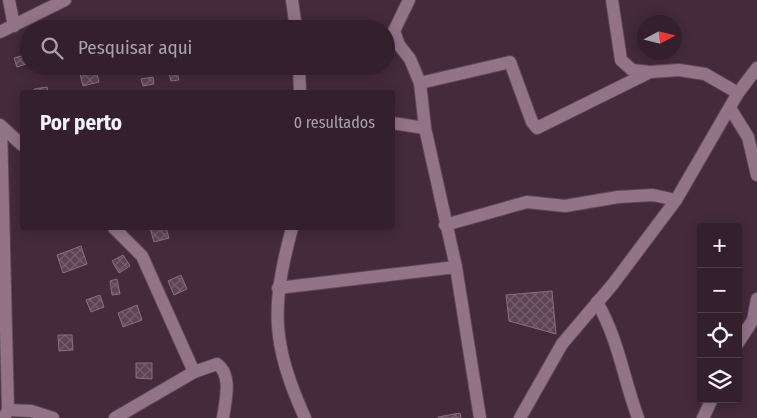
<!DOCTYPE html>
<html lang="pt">
<meta charset="utf-8">
<style>
body{margin:0;font-family:"Fira Sans Condensed",sans-serif;background:#3e2d38;color:#f1f3f6}
.controls{position:absolute;right:15px;bottom:15px;display:grid;overflow:hidden;border-radius:5px;box-shadow:0 2px 12px #0003}
.controls button{width:45px;height:45px;display:grid;place-items:center;padding:0;border:0;border-bottom:1px solid #4e3e48;background:#33202c;color:#f1f3f6;font:25px sans-serif}
.compass{position:absolute;left:637px;top:15px;width:45px;height:45px;border-radius:50%;background:#33202c;box-shadow:0 2px 12px #0003;rotate:83deg}
.list{margin:0;padding:0;list-style:none}
h2{display:flex;justify-content:space-between;align-items:center;height:65px;margin:0;padding:0 20px;font-size:21px}
h2 small{font-size:16px;font-weight:400;color:#a9a3a9}
.icon{flex:none;width:28px;height:28px;fill:none;stroke:currentColor;stroke-width:2;stroke-linecap:round;stroke-linejoin:round}
.map{position:relative;flex:none;width:757px;height:418px;overflow:hidden}
.search{position:absolute;background:#33202c;box-shadow:0 2px 12px #0003;left:20px;top:20px;width:375px;height:55px;display:flex;align-items:center;gap:12px;box-sizing:border-box;padding:0 18px;border-radius:28px;color:#a9a3a9;font-size:19px}
.panel{position:absolute;background:#33202c;box-shadow:0 2px 12px #0003;left:20px;top:90px;width:375px;height:140px;border-radius:5px}
.map>svg:first-child{display:block}
.building{fill:url(#building-cross-hatch);stroke:#8b6d81}
.lines{fill:none;stroke-linecap:round;stroke-linejoin:round}
.minor-casing{stroke:#5e4856;stroke-width:14}
.minor{stroke:#927387;stroke-width:12}
</style>
<div class="map">
<svg width="757" height="418" viewBox="0 0 757 418">
<defs>
<pattern id="building-cross-hatch" width="8" height="8" patternUnits="userSpaceOnUse" patternTransform="scale(1.25)"><rect width="8" height="8" fill="#5e4355"/><path d="M0 0l8 8M0 8l8-8" fill="none" stroke="#755d6d"/></pattern>
</defs>
<rect width="100%" height="100%" fill="#442a3b"/>
<!-- building -->
<g class="building">
<polygon points="29,54 29,63 17,67 14,58"/>
<polygon points="78,66 95,66 99,82 83,86"/>
<polygon points="177,72 179,80 171,81 169,73"/>
<polygon points="153,77 154,84 143,86 141,79"/>
<polygon points="47,87 48,92 34,92 34,89"/>
<polygon points="150,228 166,228 169,238 154,242"/>
<polygon points="81,246 87,264 63,273 57,255"/>
<polygon points="123,255 130,266 119,273 112,261"/>
<polygon points="181,275 187,289 174,295 168,281"/>
<polygon points="117,279 120,294 112,295 110,281"/>
<polygon points="552,291 556,334 509,321 506,295"/>
<polygon points="100,295 104,307 91,312 86,300"/>
<polygon points="137,305 142,320 123,327 118,313"/>
<polygon points="58,335 72,335 73,350 59,351"/>
<polygon points="136,363 152,363 152,379 136,378"/>
<polygon points="460,413 461,418 438,418 438,417"/>
</g>
<g class="lines">
<!-- minor casing -->
<g class="minor-casing">
<g id="minor">
<polyline points="9,0 14,26"/>
<polyline points="292,0 296,29"/>
<polyline points="409,0 394,31 399,45 410,59 420,83 425,128 456,267 480,418"/>
<polyline points="612,0 621,60 632,70 650,72 679,70 705,74 738,93"/>
<polyline points="0,32 65,0"/>
<polyline points="299,66 300,92"/>
<polyline points="420,83 510,62 532,122 537,128 650,72"/>
<polyline points="730,108 748,137 757,175"/>
<polyline points="392,123 425,128"/>
<polyline points="0,125 22,145"/>
<polyline points="1,126 8,410 4,418"/>
<polyline points="445,225 527,202 565,206 618,197 653,195 676,200"/>
<polyline points="114,228 142,256 194,372"/>
<path d="M292,228C271,307 271,342 305,418"/>
<polyline points="278,288 456,267"/>
<path d="M597,302C619,341 623,377 638,418"/>
<polyline points="738,343 753,320 757,299"/>
<polyline points="8,410 31,411 53,418"/>
<path d="M115,418L194,372L217,364C233,375 225,402 223,418"/>
<polyline points="520,418 562,344 613,284 676,200 738,93 757,68"/>
<polyline points="703,418 712,399"/>
</g>
</g>
<!-- minor -->
<use href="#minor" class="minor"/>
</g>
</svg>
<div class="controls">
<button>+</button>
<button>−</button>
<button><svg class="icon" aria-label="locate" viewBox="0 0 24 24"><circle cx="12" cy="12" r="6"/><path d="M12 2v4M12 18v4M2 12h4M18 12h4"/></svg></button>
<button><svg class="icon" aria-label="layers" viewBox="0 0 24 24"><path d="M12 4l9 5-9 5-9-5zM3 14l9 5 9-5"/></svg></button>
</div>
<svg class="compass" viewBox="-18 -18 36 36"><path d="M0-13l5 13h-10z" fill="#e53935"/><path d="M0 13l5-13h-10z" fill="#a9a3a9"/></svg>
<div class="search"><svg class="icon" aria-label="search" viewBox="0 0 24 24"><circle cx="10" cy="10" r="6"/><path d="M15 15l6 6"/></svg>Pesquisar aqui</div>
<section class="panel">
<h2>Por perto<small>0 resultados</small></h2>
<ul class="list">
</ul>
</section>
</div>
